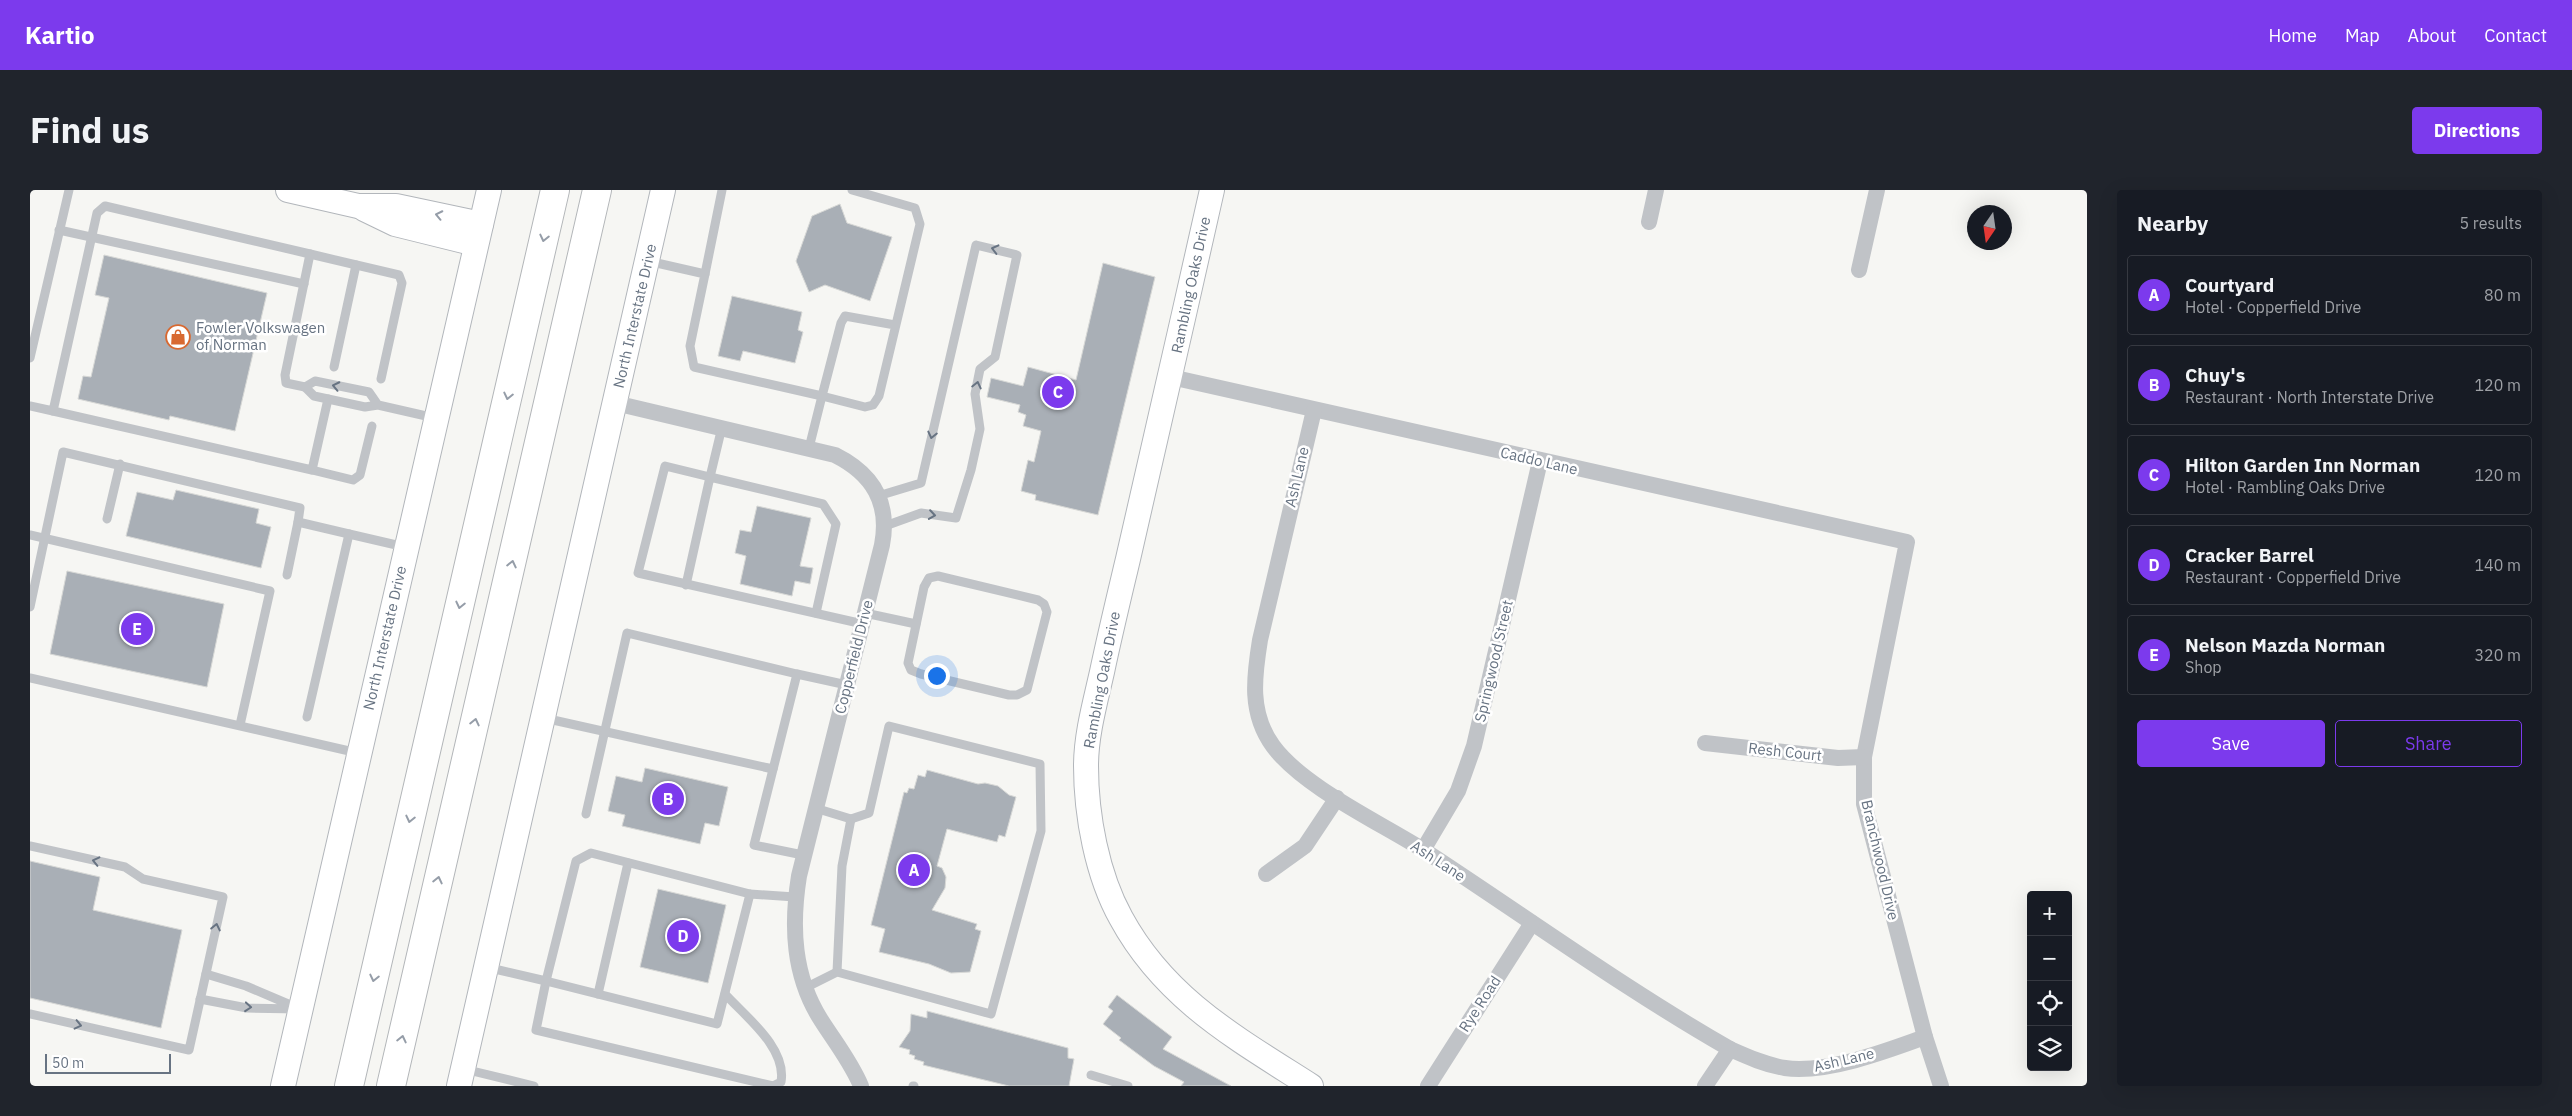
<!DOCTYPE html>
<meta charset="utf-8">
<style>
body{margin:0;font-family:"IBM Plex Sans",sans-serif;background:#20242c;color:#f1f3f6}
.controls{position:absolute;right:15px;bottom:15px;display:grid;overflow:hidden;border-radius:5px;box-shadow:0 5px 20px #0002}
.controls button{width:45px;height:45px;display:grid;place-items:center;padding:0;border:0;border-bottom:1px solid #363941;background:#171b24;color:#f1f3f6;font:25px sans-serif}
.compass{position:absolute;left:1937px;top:15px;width:45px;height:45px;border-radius:50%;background:#171b24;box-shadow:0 5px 20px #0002;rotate:193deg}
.scale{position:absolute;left:15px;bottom:12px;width:126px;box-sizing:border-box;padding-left:5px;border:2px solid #677382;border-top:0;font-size:14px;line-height:18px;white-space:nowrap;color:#677382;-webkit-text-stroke:4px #fff;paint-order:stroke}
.you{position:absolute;left:906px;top:485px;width:18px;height:18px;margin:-12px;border:4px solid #fff;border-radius:50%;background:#1a73e8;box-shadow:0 0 0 8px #1a73e833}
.badge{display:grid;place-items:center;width:32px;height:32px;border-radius:50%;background:#7c3aed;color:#fff;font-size:16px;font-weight:700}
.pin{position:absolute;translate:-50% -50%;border:2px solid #fff;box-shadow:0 1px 5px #0006}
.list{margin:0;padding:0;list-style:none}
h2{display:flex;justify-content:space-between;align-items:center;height:65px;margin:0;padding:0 20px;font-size:21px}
h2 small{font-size:16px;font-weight:400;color:#9ea1a6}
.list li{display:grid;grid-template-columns:32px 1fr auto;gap:15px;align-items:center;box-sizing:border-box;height:80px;margin:0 10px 10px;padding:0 10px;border:1px solid #363941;border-radius:5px}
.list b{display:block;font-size:19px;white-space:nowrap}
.list p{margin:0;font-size:16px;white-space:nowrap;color:#9ea1a6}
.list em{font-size:16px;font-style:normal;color:#9ea1a6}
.actions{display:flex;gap:10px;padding:15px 20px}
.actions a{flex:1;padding:11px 0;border:1px solid #7c3aed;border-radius:5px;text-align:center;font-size:18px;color:#7c3aed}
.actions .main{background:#7c3aed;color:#fff}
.icon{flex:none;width:28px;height:28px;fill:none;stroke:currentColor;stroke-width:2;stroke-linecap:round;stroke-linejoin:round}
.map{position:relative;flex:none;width:2057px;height:896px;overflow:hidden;border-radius:5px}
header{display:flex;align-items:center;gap:30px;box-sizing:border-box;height:70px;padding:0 25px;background:#7c3aed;color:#fff}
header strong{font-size:24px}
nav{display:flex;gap:28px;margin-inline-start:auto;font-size:18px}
.intro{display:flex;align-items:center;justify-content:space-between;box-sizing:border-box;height:120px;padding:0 30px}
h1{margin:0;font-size:35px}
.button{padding:12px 22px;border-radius:5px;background:#7c3aed;color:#fff;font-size:18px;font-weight:700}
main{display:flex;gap:30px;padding:0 30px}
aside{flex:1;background:#171b24;border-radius:5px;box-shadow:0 5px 20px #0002}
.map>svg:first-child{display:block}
.building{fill:#a9afb6;stroke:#d7d8d6}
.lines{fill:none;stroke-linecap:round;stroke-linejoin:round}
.secondary-casing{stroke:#b2b6bb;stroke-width:26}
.highway-casing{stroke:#b3b6b9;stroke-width:30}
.lane{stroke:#c0c3c7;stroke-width:9}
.street{stroke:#c0c3c7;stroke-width:16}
.secondary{stroke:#fff;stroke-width:24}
.highway{stroke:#fff;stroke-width:28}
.oneway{stroke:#959da8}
.oneway2{stroke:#677382}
.labels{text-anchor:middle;stroke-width:5;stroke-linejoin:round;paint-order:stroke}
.street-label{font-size:15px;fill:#677382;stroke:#fff}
.poi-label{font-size:15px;fill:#677382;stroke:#fff;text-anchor:start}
</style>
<header>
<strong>Kartio</strong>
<nav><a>Home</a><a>Map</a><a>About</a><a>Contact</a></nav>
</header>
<div class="intro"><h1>Find us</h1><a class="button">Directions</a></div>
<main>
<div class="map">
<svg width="2057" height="896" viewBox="0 0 2057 896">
<rect width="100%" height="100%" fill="#f6f6f3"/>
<!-- building -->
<g class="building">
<polygon points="810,14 817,33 862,47 840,111 795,95 779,102 766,71 782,26"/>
<polygon points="74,65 237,103 205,241 140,226 139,230 48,209 53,186 61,187 79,108 65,105"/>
<polygon points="1073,73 1125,87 1068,325 1005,310 1006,305 991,301 998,270 1004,272 1011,241 993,236 996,225 988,222 990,215 957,207 961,188 993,196 998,177 1046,190"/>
<polygon points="702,106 772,122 768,140 773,142 765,173 713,161 710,171 688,166"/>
<polygon points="146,300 229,319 226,333 241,337 231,378 96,346 107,302 143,310"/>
<polygon points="727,316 781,328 770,376 783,378 780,394 765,391 762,406 710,394 716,366 705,363 710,340 721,342"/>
<polygon points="37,381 194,414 177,497 20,464"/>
<polygon points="615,578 698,597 689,636 675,633 670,654 592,636 595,625 578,621 586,586 612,592"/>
<polygon points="897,580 948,594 955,593 968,596 979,605 986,607 975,647 969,645 967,652 917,639 907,676 912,678 916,687 915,698 902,720 947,734 945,739 951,741 940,782 921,783 899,774 849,762 855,739 841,735 874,602 877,603 879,598 884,599 888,585 895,587"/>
<polygon points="0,671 70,687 63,720 152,740 131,838 0,808"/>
<polygon points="628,699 696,715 678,793 610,777"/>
<polygon points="1087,805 1142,847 1133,859 1201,896 1151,896 1154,892 1124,876 1089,850 1091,848 1073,834 1083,821 1078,817"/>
<polygon points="897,821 1038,858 1038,868 1044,869 1039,896 979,896 893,875 894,872 884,869 885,866 879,864 880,860 869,857 880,841 881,824 897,828"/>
</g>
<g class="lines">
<!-- secondary casing -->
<g class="secondary-casing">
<g id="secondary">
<polyline points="258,0 328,16 366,16 451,34"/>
<path d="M1182,0C1154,123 1127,246 1098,369C1089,407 1080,444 1072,482C1065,513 1056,545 1056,576C1056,625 1067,685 1091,728C1135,809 1206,848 1281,896"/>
<polyline points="334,19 365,34 446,54"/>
<polyline points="253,896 459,0"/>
<polyline points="429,896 633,0"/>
</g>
</g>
<!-- highway casing -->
<g class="highway-casing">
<g id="highway">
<polyline points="319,896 525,0"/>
<polyline points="361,896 567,0"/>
</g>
</g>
<!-- lane -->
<g class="lane">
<polyline points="822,0 885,18 890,34 849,206 843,215 835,217 792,206 811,133 815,126 865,135"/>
<polyline points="29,40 274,94"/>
<polyline points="280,64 369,85 372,93 351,189"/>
<polyline points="618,71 675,84 660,156 664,177 792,206 779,258"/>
<polyline points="675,84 692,0"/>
<polyline points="0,168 39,0"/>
<polyline points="304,177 326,75"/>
<polyline points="348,215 339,202 285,191 275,197 284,206 298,209 335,217 348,215 405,228"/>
<polyline points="0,216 23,221 67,23 75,16 280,64 255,185 256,193 275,197"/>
<polyline points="23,221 282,280 298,209"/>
<polyline points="692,237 680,287 635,276 608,383 833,434"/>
<polyline points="282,280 323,290 330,285 342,236"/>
<polyline points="848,306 891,293 946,55 987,65 965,167 950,179 945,204 950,239 941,280 926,328 891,323 855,336"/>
<polyline points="77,329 90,274"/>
<polyline points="319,344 375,357"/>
<polyline points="0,345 240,401 210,535"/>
<polyline points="257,385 268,332"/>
<polygon points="908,386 1008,410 1014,414 1017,422 997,500 987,505 979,505 891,484 881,480 878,473 894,397 899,388"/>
<polyline points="656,395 680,287 793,314 806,334 786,423"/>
<polyline points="0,417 33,262 270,318 268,332 319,344 277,527"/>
<polyline points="835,423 886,434"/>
<polyline points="0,488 328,563"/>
<polyline points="514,528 743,579"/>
<polyline points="556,624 597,443 767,484"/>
<polyline points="0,656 95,677 113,689 193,707 159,860 0,824"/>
<polyline points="773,665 724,655 767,484 817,495"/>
<polyline points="720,704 687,834 516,791 506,840 743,896"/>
<polyline points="456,777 516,791 546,671 561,663 720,704 765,707"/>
<polyline points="807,782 812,676 821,629"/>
<polyline points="775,798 807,782 961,824 1011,641 1010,574 859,536 839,623 821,629 785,618"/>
<polyline points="568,804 598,673"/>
<path d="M695,804C716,827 757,858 751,892L743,896"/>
<polyline points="170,809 217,818 270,819 216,796 176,784"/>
<polyline points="434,879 504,896"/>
<polyline points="1061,885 1098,896"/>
<polyline points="883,896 884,896"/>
</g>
<!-- street -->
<g class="street">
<polyline points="1619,32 1626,0"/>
<polyline points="1829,80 1847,0"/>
<polyline points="1141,187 1877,352 1834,567 1834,614 1895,847 1911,896"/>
<path d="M585,213L805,265C843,284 860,313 852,355L769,686C761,736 763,786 791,830C805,852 821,872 831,896"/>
<path d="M1284,220L1230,450C1224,487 1219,523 1243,556C1273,597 1351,633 1395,661C1496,727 1595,799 1700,859C1718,867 1736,875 1755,878C1795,884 1857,861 1895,847"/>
<polyline points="1675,553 1808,568 1834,567"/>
<polyline points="1393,660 1428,601 1444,556 1510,271"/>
<polyline points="1236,684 1275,656 1307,608"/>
<polyline points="1398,896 1502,733"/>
<polyline points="1675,896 1700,859"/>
</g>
<!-- secondary -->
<use href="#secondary" class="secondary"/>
<!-- highway -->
<use href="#highway" class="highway"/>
</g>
<!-- one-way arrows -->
<defs><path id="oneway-chevron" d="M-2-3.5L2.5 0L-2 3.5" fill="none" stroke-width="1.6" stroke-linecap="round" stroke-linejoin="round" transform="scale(1.25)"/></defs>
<g class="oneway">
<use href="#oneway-chevron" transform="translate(409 25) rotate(-168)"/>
<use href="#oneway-chevron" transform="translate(514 48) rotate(103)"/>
<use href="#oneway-chevron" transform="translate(478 206) rotate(103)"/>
<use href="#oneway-chevron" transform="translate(482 374) rotate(-77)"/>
<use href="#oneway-chevron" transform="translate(430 415) rotate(103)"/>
<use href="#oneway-chevron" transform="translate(445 532) rotate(-77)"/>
<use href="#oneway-chevron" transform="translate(380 629) rotate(103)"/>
<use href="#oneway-chevron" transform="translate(408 690) rotate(-77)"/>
<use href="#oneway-chevron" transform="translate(344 788) rotate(103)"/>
<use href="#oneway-chevron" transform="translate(372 849) rotate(-77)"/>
</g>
<g class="oneway2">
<use href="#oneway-chevron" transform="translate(965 59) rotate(-166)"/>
<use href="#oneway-chevron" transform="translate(947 195) rotate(-77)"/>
<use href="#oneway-chevron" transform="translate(306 196) rotate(-168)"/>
<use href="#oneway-chevron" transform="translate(902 245) rotate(103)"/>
<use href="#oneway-chevron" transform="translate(902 325) rotate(8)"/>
<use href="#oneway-chevron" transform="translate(66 671) rotate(-167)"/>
<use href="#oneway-chevron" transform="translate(186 737) rotate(-78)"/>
<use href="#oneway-chevron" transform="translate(218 817) rotate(5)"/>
<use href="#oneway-chevron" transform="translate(48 835) rotate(13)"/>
</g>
<!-- icons -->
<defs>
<g id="shop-ring" transform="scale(1.25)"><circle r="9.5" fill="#fff" stroke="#d86931" stroke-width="1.5"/><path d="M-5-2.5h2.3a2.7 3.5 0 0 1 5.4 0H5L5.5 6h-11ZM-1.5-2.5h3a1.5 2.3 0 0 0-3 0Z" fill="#d86931"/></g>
</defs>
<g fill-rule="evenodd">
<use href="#shop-ring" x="148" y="147"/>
</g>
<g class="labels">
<!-- street labels -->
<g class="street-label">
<text transform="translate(1161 95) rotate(-78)" y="5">Rambling Oaks Drive</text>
<text transform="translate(605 126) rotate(-77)" y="5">North Interstate Drive</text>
<text transform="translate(1509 271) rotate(13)" y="5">Caddo Lane</text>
<text transform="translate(1267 287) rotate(-77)" y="5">Ash Lane</text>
<text transform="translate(355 448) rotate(-77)" y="5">North Interstate Drive</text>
<text transform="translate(824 467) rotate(-76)" y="5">Copperfield Drive</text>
<text transform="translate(1464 471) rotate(-77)" y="5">Springwood Street</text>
<text transform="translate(1072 490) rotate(-79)" y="5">Rambling Oaks Drive</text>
<text transform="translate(1755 562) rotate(6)" y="5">Resh Court</text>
<text transform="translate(1850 670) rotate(77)" y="5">Branchwood Drive</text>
<text transform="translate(1408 671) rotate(33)" y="5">Ash Lane</text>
<text transform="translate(1450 814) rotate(-57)" y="5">Rye Road</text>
<text transform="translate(1814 870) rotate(-13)" y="5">Ash Lane</text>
</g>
<!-- poi labels -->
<g class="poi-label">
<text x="166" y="143">Fowler Volkswagen<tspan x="166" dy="17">of Norman</tspan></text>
</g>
</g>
</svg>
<div class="controls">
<button>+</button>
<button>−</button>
<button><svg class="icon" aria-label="locate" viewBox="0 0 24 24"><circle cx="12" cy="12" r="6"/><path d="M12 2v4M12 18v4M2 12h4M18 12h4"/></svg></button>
<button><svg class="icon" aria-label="layers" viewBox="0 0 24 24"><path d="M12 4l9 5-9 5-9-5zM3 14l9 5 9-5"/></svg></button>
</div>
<svg class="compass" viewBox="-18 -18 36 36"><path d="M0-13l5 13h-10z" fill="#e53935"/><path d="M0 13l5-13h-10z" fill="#9ea1a6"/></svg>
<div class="scale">50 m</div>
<div class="you"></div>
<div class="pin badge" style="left:884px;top:680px">A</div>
<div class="pin badge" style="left:638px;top:609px">B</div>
<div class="pin badge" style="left:1028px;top:202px">C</div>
<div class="pin badge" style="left:653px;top:746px">D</div>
<div class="pin badge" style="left:107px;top:439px">E</div>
</div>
<aside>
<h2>Nearby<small>5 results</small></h2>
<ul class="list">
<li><span class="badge">A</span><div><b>Courtyard</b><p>Hotel · Copperfield Drive</p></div><em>80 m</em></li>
<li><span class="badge">B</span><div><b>Chuy's</b><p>Restaurant · North Interstate Drive</p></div><em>120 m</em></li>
<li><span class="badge">C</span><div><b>Hilton Garden Inn Norman</b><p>Hotel · Rambling Oaks Drive</p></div><em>120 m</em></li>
<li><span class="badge">D</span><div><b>Cracker Barrel</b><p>Restaurant · Copperfield Drive</p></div><em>140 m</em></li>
<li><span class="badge">E</span><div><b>Nelson Mazda Norman</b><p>Shop</p></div><em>320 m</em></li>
</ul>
<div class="actions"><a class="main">Save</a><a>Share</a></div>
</aside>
</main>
